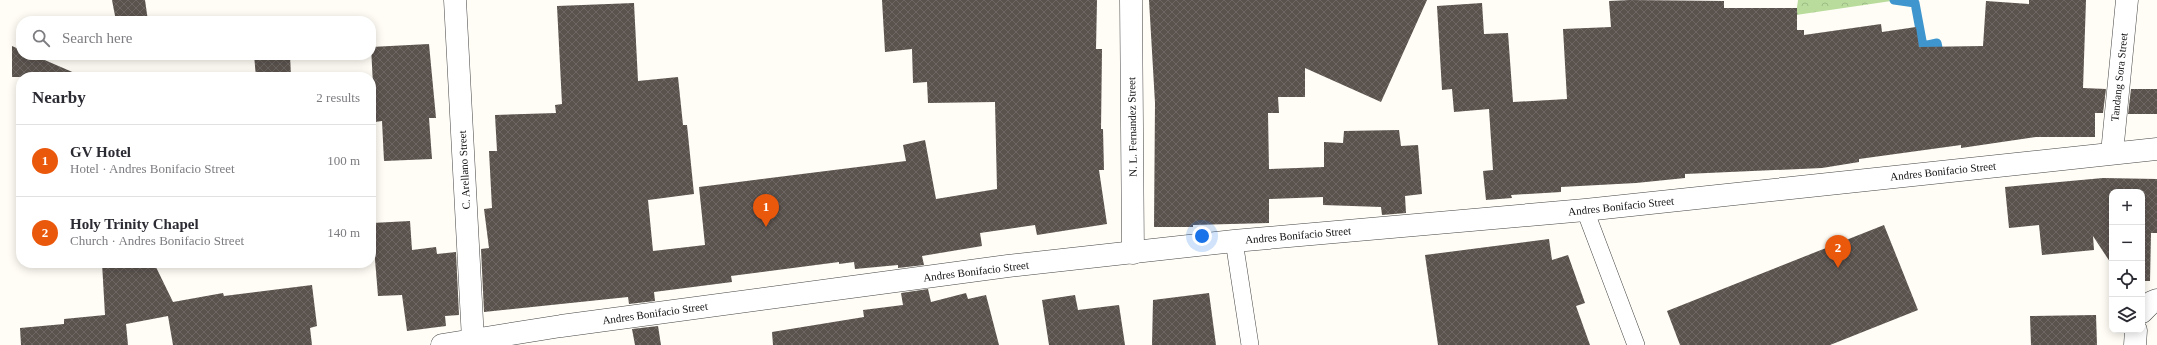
<!DOCTYPE html>
<meta charset="utf-8">
<style>
body{margin:0;font-family:"Times New Roman",serif;background:#f2f2f3;color:#2b2b33}
.controls{position:absolute;right:12px;bottom:12px;display:grid;overflow:hidden;border-radius:8px;box-shadow:0 2px 10px #0003}
.controls button{width:36px;height:36px;display:grid;place-items:center;padding:0;border:0;border-bottom:1px solid #e1e1e2;background:#fff;color:#2b2b33;font:20px sans-serif}
.you{position:absolute;left:1202px;top:236px;width:14px;height:14px;margin:-10px;border:3px solid #fff;border-radius:50%;background:#1a73e8;box-shadow:0 0 0 6px #1a73e833}
.badge{display:grid;place-items:center;width:26px;height:26px;border-radius:50%;background:#ea580c;color:#fff;font-size:13px;font-weight:700}
.pin{position:absolute;translate:-50% -33px;filter:drop-shadow(0 1px 2px #0008)}
.pin::after{content:'';position:absolute;top:21px;width:14px;height:12px;background:inherit;clip-path:polygon(0 0,100% 0,50% 100%)}
.list{margin:0;padding:0;list-style:none}
h2{display:flex;justify-content:space-between;align-items:center;height:52px;margin:0;padding:0 16px;font-size:17px}
h2 small{font-size:13px;font-weight:400;color:#7c7c81}
.list li{display:grid;grid-template-columns:26px 1fr auto;gap:12px;align-items:center;box-sizing:border-box;height:72px;padding:0 16px;border-top:1px solid #e1e1e2}
.list b{display:block;font-size:15px;white-space:nowrap}
.list p{margin:0;font-size:13px;white-space:nowrap;color:#7c7c81}
.list em{font-size:13px;font-style:normal;color:#7c7c81}
.icon{flex:none;width:22px;height:22px;fill:none;stroke:currentColor;stroke-width:2;stroke-linecap:round;stroke-linejoin:round}
.map{position:relative;flex:none;width:2157px;height:345px;overflow:hidden}
.search{position:absolute;background:#fff;box-shadow:0 2px 10px #0003;left:16px;top:16px;width:360px;height:44px;display:flex;align-items:center;gap:10px;box-sizing:border-box;padding:0 14px;border-radius:16px;color:#7c7c81;font-size:15px}
.panel{position:absolute;background:#fff;box-shadow:0 2px 10px #0003;left:16px;top:72px;width:360px;height:196px;border-radius:16px}
.map>svg:first-child{display:block}
.forest{fill:url(#forest-crowns)}
.lines{fill:none;stroke-linecap:round;stroke-linejoin:round}
.stream{stroke:#3f96cf;stroke-width:9}
.building{fill:url(#building-cross-hatch)}
.service-casing{stroke:#444;stroke-width:18}
.minor-casing{stroke:#444;stroke-width:23}
.tertiary-casing{stroke:#444;stroke-width:23}
.service{stroke:#fff;stroke-width:17}
.minor{stroke:#fff;stroke-width:22}
.tertiary{stroke:#fff;stroke-width:22}
.labels{text-anchor:middle;stroke-width:4;stroke-linejoin:round;paint-order:stroke}
.street-label{font-size:11px;fill:#111;stroke:#fff}
</style>
<div class="map">
<svg width="2157" height="345" viewBox="0 0 2157 345">
<defs>
<pattern id="forest-crowns" width="20" height="18" patternUnits="userSpaceOnUse"><rect width="20" height="18" fill="#b9dc9c"/><path d="M2 6a3 3 0 1 1 6 0M12 15a3 3 0 1 1 6 0" fill="none" stroke="#9ebc85"/></pattern>
<pattern id="building-cross-hatch" width="8" height="8" patternUnits="userSpaceOnUse"><rect width="8" height="8" fill="#5a524d"/><path d="M0 0l8 8M0 8l8-8" fill="none" stroke="#6d6662"/></pattern>
</defs>
<rect width="100%" height="100%" fill="#fffdf5"/>
<!-- forest -->
<polygon class="forest" points="1798,0 1898,0 1796,15"/>
<g class="lines">
<!-- stream -->
<polyline class="stream" points="1894,0 1915,3 1923,46 1937,43 1940,57"/>
</g>
<!-- building -->
<g class="building">
<polygon points="112,0 145,0 148,21 116,21"/>
<polygon points="882,0 1097,0 1096,49 1102,49 1101,129 1103,129 1104,170 1099,170 1107,224 1037,235 1035,225 980,233 982,246 922,256 924,265 898,268 898,265 855,269 854,262 839,264 839,262 731,276 732,282 654,292 655,301 629,304 628,297 484,312 481,249 489,248 484,209 492,208 489,151 497,151 495,115 556,113 555,105 562,104 557,6 634,3 638,81 678,77 683,125 687,125 694,194 648,200 653,251 705,245 699,187 906,161 903,145 925,140 936,199 997,189 995,102 928,103 927,82 913,83 912,49 885,52"/>
<polygon points="1149,0 1427,0 1381,102 1305,68 1305,97 1278,97 1279,113 1268,113 1269,169 1324,167 1324,142 1343,143 1344,131 1399,130 1401,146 1418,145 1422,194 1405,196 1406,213 1382,215 1381,207 1323,205 1323,197 1269,199 1269,223 1193,225 1193,227 1154,227 1155,103"/>
<polygon points="1630,0 1724,1 1724,8 1797,8 1797,30 1804,30 1804,35 1881,24 1882,32 1916,27 1919,47 1983,46 1986,1 2029,4 2029,0 2086,0 2083,88 2106,89 2103,113 2095,113 2095,137 2036,137 1961,148 1961,145 1859,159 1859,162 1822,168 1685,174 1685,178 1636,183 1561,187 1561,192 1511,195 1512,198 1486,200 1483,171 1493,170 1489,109 1454,112 1452,89 1442,90 1437,6 1482,3 1484,34 1508,33 1513,102 1567,99 1563,29 1611,27 1609,1"/>
<polygon points="429,44 436,118 429,118 432,159 384,161 382,121 375,122 371,47"/>
<polygon points="12,46 21,50 21,55 33,55 84,77 12,77"/>
<polygon points="121,55 151,55 152,56 122,60"/>
<polygon points="254,55 290,55 291,77 256,77"/>
<polygon points="2131,89 2157,89 2157,114 2128,114"/>
<polygon points="2103,178 2157,179 2157,233 2151,233 2150,281 2142,281 2142,192 2112,192 2112,265 2093,236 2094,250 2042,255 2039,225 2009,228 2005,187"/>
<polygon points="410,221 412,250 436,247 437,254 456,252 459,315 445,316 446,326 407,331 402,295 378,296 372,223"/>
<polygon points="1884,225 1918,310 1830,345 1680,345 1667,311"/>
<polygon points="1549,239 1552,260 1568,255 1585,303 1576,306 1590,345 1438,345 1425,255"/>
<polygon points="102,263 154,263 173,302 223,293 224,296 312,285 317,326 310,328 312,345 173,345 168,316 126,324 128,345 21,345 20,328 64,324 64,319 105,315"/>
<polygon points="928,289 931,302 966,293 968,299 986,295 999,345 773,345 772,332 864,317 863,310 903,305 901,293"/>
<polygon points="1209,293 1216,345 1152,345 1153,300"/>
<polygon points="1075,295 1078,310 1119,305 1125,345 1049,345 1042,300"/>
<polygon points="2096,315 2097,345 2031,345 2030,316"/>
<polygon points="658,326 661,345 635,345 632,329"/>
</g>
<g class="lines">
<!-- service casing -->
<g class="service-casing">
<g id="service">
<polyline points="1585,210 1636,345"/>
<polyline points="1234,241 1250,345"/>
</g>
</g>
<!-- minor casing -->
<g class="minor-casing">
<g id="minor">
<polyline points="455,0 473,340"/>
<polyline points="1131,0 1133,253"/>
<polyline points="2112,153 2127,0"/>
<polyline points="2142,312 2152,302 2157,300"/>
<polyline points="2135,345 2136,330"/>
</g>
</g>
<!-- tertiary casing -->
<g class="tertiary-casing">
<polyline id="tertiary" points="442,345 561,326 1008,266 1234,241 1585,210 2157,149"/>
</g>
<!-- service -->
<use href="#service" class="service"/>
<!-- minor -->
<use href="#minor" class="minor"/>
<!-- tertiary -->
<use href="#tertiary" class="tertiary"/>
</g>
<g class="labels">
<!-- street labels -->
<g class="street-label">
<text transform="translate(2119 77) rotate(-84)" y="4">Tandang Sora Street</text>
<text transform="translate(1132 127) rotate(-91)" y="4">N. L. Fernandez Street</text>
<text transform="translate(464 170) rotate(-93)" y="4">C. Arellano Street</text>
<text transform="translate(1943 171) rotate(-6)" y="4">Andres Bonifacio Street</text>
<text transform="translate(1621 206) rotate(-6)" y="4">Andres Bonifacio Street</text>
<text transform="translate(1298 235) rotate(-5)" y="4">Andres Bonifacio Street</text>
<text transform="translate(976 271) rotate(-7)" y="4">Andres Bonifacio Street</text>
<text transform="translate(655 313) rotate(-8)" y="4">Andres Bonifacio Street</text>
</g>
</g>
</svg>
<div class="controls">
<button>+</button>
<button>−</button>
<button><svg class="icon" aria-label="locate" viewBox="0 0 24 24"><circle cx="12" cy="12" r="6"/><path d="M12 2v4M12 18v4M2 12h4M18 12h4"/></svg></button>
<button><svg class="icon" aria-label="layers" viewBox="0 0 24 24"><path d="M12 4l9 5-9 5-9-5zM3 14l9 5 9-5"/></svg></button>
</div>
<div class="you"></div>
<div class="pin badge" style="left:766px;top:227px">1</div>
<div class="pin badge" style="left:1838px;top:268px">2</div>
<div class="search"><svg class="icon" aria-label="search" viewBox="0 0 24 24"><circle cx="10" cy="10" r="6"/><path d="M15 15l6 6"/></svg>Search here</div>
<section class="panel">
<h2>Nearby<small>2 results</small></h2>
<ul class="list">
<li><span class="badge">1</span><div><b>GV Hotel</b><p>Hotel · Andres Bonifacio Street</p></div><em>100 m</em></li>
<li><span class="badge">2</span><div><b>Holy Trinity Chapel</b><p>Church · Andres Bonifacio Street</p></div><em>140 m</em></li>
</ul>
</section>
</div>
